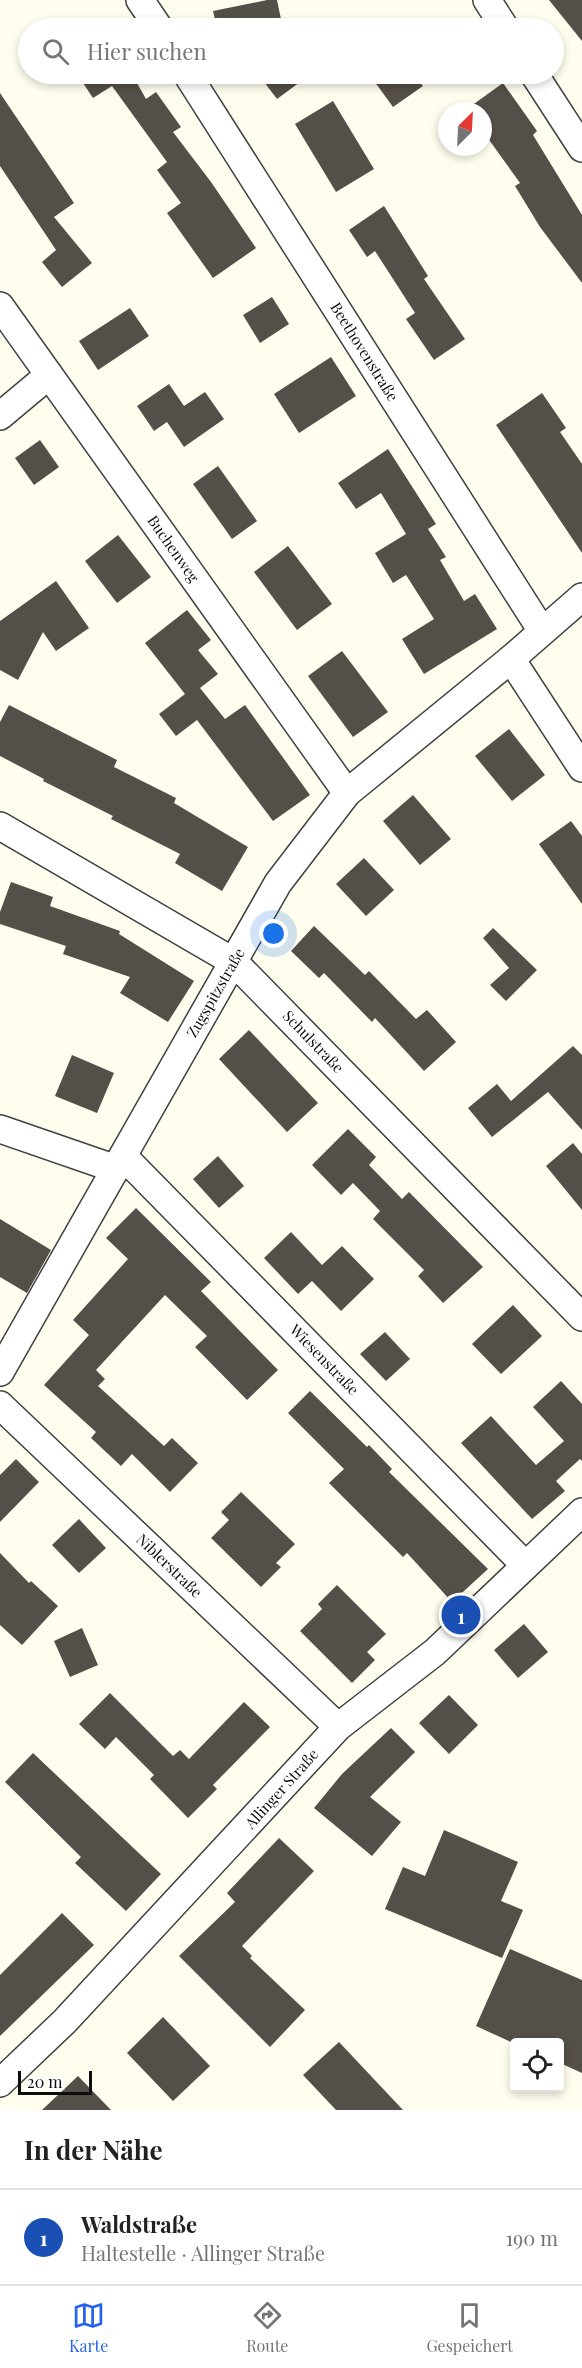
<!DOCTYPE html>
<html lang="de">
<meta charset="utf-8">
<style>
body{margin:0;font-family:"Playfair Display",serif;background:#f6f6f6;color:#202124}
.controls{position:absolute;right:18px;bottom:18px;display:grid;overflow:hidden;border-radius:6px;box-shadow:0 3px 9px #0003}
.controls button{width:54px;height:54px;display:grid;place-items:center;padding:0;border:0;border-bottom:2px solid #e0e0e0;background:#fff;color:#202124;font:30px sans-serif}
.compass{position:absolute;left:438px;top:102px;width:54px;height:54px;border-radius:50%;background:#fff;box-shadow:0 3px 9px #0003;rotate:24deg}
.scale{position:absolute;left:18px;bottom:15px;width:74px;box-sizing:border-box;padding-left:6px;border:3px solid #0d0d0d;border-top:0;font-size:16px;line-height:21px;white-space:nowrap;color:#0d0d0d;-webkit-text-stroke:4px #fff;paint-order:stroke}
.you{position:absolute;left:274px;top:934px;width:21px;height:21px;margin:-15px;border:4px solid #fff;border-radius:50%;background:#1a73e8;box-shadow:0 0 0 9px #1a73e833}
.badge{display:grid;place-items:center;width:39px;height:39px;border-radius:50%;background:#2563eb;color:#fff;font-size:20px;font-weight:700}
.pin{position:absolute;translate:-50% -50%;border:3px solid #fff;box-shadow:0 2px 6px #0006}
.list{margin:0;padding:0;list-style:none}
h2{display:flex;justify-content:space-between;align-items:center;height:78px;margin:0;padding:0 24px;font-size:26px}
h2 small{font-size:20px;font-weight:400;color:#757577}
.list li{display:grid;grid-template-columns:39px 1fr auto;gap:18px;align-items:center;box-sizing:border-box;height:96px;padding:0 24px;border-top:2px solid #e0e0e0}
.list b{display:block;font-size:22px;white-space:nowrap}
.list p{margin:0;font-size:20px;white-space:nowrap;color:#757577}
.list em{font-size:20px;font-style:normal;color:#757577}
.icon{flex:none;width:33px;height:33px;fill:none;stroke:currentColor;stroke-width:2;stroke-linecap:round;stroke-linejoin:round}
.map{position:relative;flex:none;width:582px;height:2110px;overflow:hidden}
.search{position:absolute;background:#fff;box-shadow:0 3px 9px #0003;left:18px;right:18px;top:18px;height:66px;display:flex;align-items:center;gap:15px;box-sizing:border-box;padding:0 21px;border-radius:33px;color:#757577;font-size:22px}
.sheet{height:174px;background:#fff}
nav{display:flex;justify-content:space-around;align-items:center;box-sizing:border-box;height:84px;border-top:2px solid #e0e0e0;background:#fff;font-size:16px;color:#757577}
nav a{display:grid;justify-items:center;gap:3px}
nav .on{color:#2563eb}
.map>svg:first-child{display:block}
.building{fill:#554f49}
.lines{fill:none;stroke-linecap:round;stroke-linejoin:round}
.minor-casing{stroke:#404040;stroke-width:30}
.minor{stroke:#fff;stroke-width:27}
.labels{text-anchor:middle;stroke-width:6;stroke-linejoin:round;paint-order:stroke}
.street-label{font-size:15px;fill:#0d0d0d;stroke:#fff}
</style>
<div class="map">
<svg width="582" height="2110" viewBox="0 0 582 2110">
<rect width="100%" height="100%" fill="#fffded"/>
<!-- building -->
<g class="building">
<polygon points="267,0 277,0 282,24 262,28 217,28 213,11"/>
<polygon points="549,0 582,0 582,41"/>
<polygon points="77,74 132,74 146,99 156,92 181,127 173,132 211,182 256,248 213,278 167,213 181,203 157,170 167,162 112,86 93,98"/>
<polygon points="258,74 311,74 277,99"/>
<polygon points="369,74 413,74 423,86 393,107"/>
<polygon points="503,83 537,131 533,135 582,215 582,283 540,227 515,186 520,183 487,137 488,135 483,127 483,111 464,111"/>
<polygon points="0,93 74,203 54,217 92,263 62,287 42,262 56,250 0,166"/>
<polygon points="333,101 374,169 336,192 295,124"/>
<polygon points="384,206 428,276 424,279 465,339 434,360 406,319 415,313 375,251 367,257 349,230"/>
<polygon points="272,297 289,324 260,343 243,315"/>
<polygon points="130,308 149,336 98,370 79,341"/>
<polygon points="331,357 356,396 299,433 274,394"/>
<polygon points="169,384 184,406 205,392 224,419 184,447 167,422 154,431 137,406"/>
<polygon points="542,393 566,428 560,432 582,464 582,553 496,425"/>
<polygon points="40,440 59,467 34,485 15,458"/>
<polygon points="388,449 436,524 428,529 446,557 440,560 464,601 475,594 497,629 424,674 402,639 434,619 406,575 393,583 375,553 406,534 381,493 356,509 338,483"/>
<polygon points="218,466 257,521 232,539 193,484"/>
<polygon points="118,535 151,577 117,603 85,561"/>
<polygon points="288,546 332,604 297,630 254,572"/>
<polygon points="56,581 89,628 56,651 43,632 18,680 0,670 0,621"/>
<polygon points="187,610 211,640 198,650 218,674 200,688 225,719 245,705 310,795 273,821 197,720 176,736 159,714 185,694 145,643"/>
<polygon points="342,651 388,712 353,737 308,676"/>
<polygon points="9,705 117,760 114,767 176,798 174,803 248,847 222,891 175,863 180,854 111,819 113,816 43,781 44,779 0,756 0,722"/>
<polygon points="509,729 545,775 512,801 475,756"/>
<polygon points="413,795 451,839 420,865 383,821"/>
<polygon points="571,821 582,836 582,904 539,844"/>
<polygon points="364,858 394,890 366,916 336,884"/>
<polygon points="11,882 53,897 50,906 120,931 119,934 194,981 168,1022 120,993 130,977 63,954 66,946 0,924 0,912"/>
<polygon points="314,926 365,975 369,971 416,1019 427,1010 456,1042 424,1071 375,1018 372,1022 324,973 319,978 291,951"/>
<polygon points="493,928 537,970 506,1001 490,985 509,968 483,938"/>
<polygon points="249,1030 318,1103 287,1132 219,1059"/>
<polygon points="573,1046 582,1055 582,1130 548,1092 492,1137 468,1108 497,1084 511,1101"/>
<polygon points="72,1055 114,1073 97,1113 55,1096"/>
<polygon points="348,1129 376,1157 369,1165 402,1199 409,1192 483,1267 443,1303 418,1276 424,1270 373,1219 380,1211 353,1183 341,1195 312,1165"/>
<polygon points="573,1143 582,1154 582,1210 546,1166"/>
<polygon points="218,1156 244,1186 219,1208 193,1179"/>
<polygon points="136,1208 211,1282 201,1291 278,1370 247,1400 195,1347 207,1336 165,1295 96,1370 105,1379 98,1386 164,1446 172,1438 198,1463 170,1492 132,1454 121,1466 91,1438 96,1432 44,1385 89,1335 73,1320 128,1259 106,1238"/>
<polygon points="0,1219 51,1250 27,1293 0,1277"/>
<polygon points="291,1232 322,1265 342,1246 374,1279 341,1311 312,1281 298,1294 264,1258"/>
<polygon points="513,1305 542,1336 501,1374 472,1344"/>
<polygon points="385,1332 410,1359 386,1381 360,1354"/>
<polygon points="561,1381 582,1404 582,1461 580,1459 556,1481 565,1491 532,1519 461,1443 491,1416 536,1465 564,1441 533,1407"/>
<polygon points="310,1391 367,1447 369,1445 392,1469 389,1472 488,1569 452,1602 407,1553 403,1557 329,1483 344,1469 288,1413"/>
<polygon points="16,1459 39,1482 0,1522 0,1475"/>
<polygon points="241,1492 295,1544 276,1563 281,1567 261,1587 211,1538 229,1520 221,1512"/>
<polygon points="79,1519 106,1548 79,1573 52,1545"/>
<polygon points="0,1553 29,1583 31,1581 58,1606 22,1645 0,1625"/>
<polygon points="337,1585 386,1634 367,1652 375,1660 352,1683 300,1631 322,1609 318,1604"/>
<polygon points="524,1624 548,1652 518,1678 494,1650"/>
<polygon points="82,1628 98,1665 70,1677 54,1641"/>
<polygon points="110,1693 173,1756 180,1750 189,1759 244,1702 270,1727 213,1785 217,1789 188,1818 150,1779 154,1775 116,1737 105,1749 79,1724"/>
<polygon points="449,1695 478,1725 449,1754 419,1723"/>
<polygon points="391,1728 415,1752 370,1797 401,1822 372,1856 314,1808 342,1774"/>
<polygon points="33,1753 161,1874 126,1911 75,1863 81,1857 5,1782"/>
<polygon points="444,1830 518,1862 501,1901 523,1910 502,1958 385,1909 403,1867 425,1876"/>
<polygon points="279,1838 314,1871 242,1946 252,1956 250,1958 305,2010 270,2047 179,1956 235,1902 227,1893"/>
<polygon points="62,1913 94,1945 0,2036 0,1975"/>
<polygon points="510,1949 582,1980 582,2073 560,2063 560,2043 513,2043 476,2026"/>
<polygon points="163,2017 210,2066 173,2101 127,2053"/>
<polygon points="339,2042 403,2110 336,2110 303,2075"/>
<polygon points="78,2076 111,2110 42,2110"/>
</g>
<g class="lines">
<!-- minor casing -->
<g class="minor-casing">
<g id="minor">
<polyline points="140,0 159,28"/>
<polyline points="487,0 505,28"/>
<polyline points="187,74 542,631"/>
<polyline points="534,74 582,148"/>
<polyline points="0,306 347,793"/>
<polyline points="0,416 49,375"/>
<polyline points="511,659 582,768"/>
<polyline points="0,826 234,962 582,1317"/>
<polyline points="0,1129 116,1169"/>
<polyline points="123,1156 525,1565"/>
<polyline points="0,1372 278,883 347,793 511,659 582,597"/>
<polyline points="0,1405 338,1727"/>
<polyline points="0,2083 65,2021 338,1727 435,1652 582,1512"/>
</g>
</g>
<!-- minor -->
<use href="#minor" class="minor"/>
</g>
<g class="labels">
<!-- street labels -->
<g class="street-label">
<text transform="translate(364 352) rotate(58)" y="5">Beethovenstraße</text>
<text transform="translate(173 549) rotate(55)" y="5">Buchenweg</text>
<text transform="translate(216 993) rotate(-60)" y="5">Zugspitzstraße</text>
<text transform="translate(313 1042) rotate(46)" y="5">Schulstraße</text>
<text transform="translate(324 1360) rotate(46)" y="5">Wiesenstraße</text>
<text transform="translate(169 1566) rotate(44)" y="5">Niblerstraße</text>
<text transform="translate(282 1789) rotate(-48)" y="5">Allinger Straße</text>
</g>
</g>
</svg>
<div class="controls">
<button><svg class="icon" aria-label="locate" viewBox="0 0 24 24"><circle cx="12" cy="12" r="6"/><path d="M12 2v4M12 18v4M2 12h4M18 12h4"/></svg></button>
</div>
<svg class="compass" viewBox="-18 -18 36 36"><path d="M0-13l5 13h-10z" fill="#e53935"/><path d="M0 13l5-13h-10z" fill="#757577"/></svg>
<div class="scale">20 m</div>
<div class="you"></div>
<div class="pin badge" style="left:461px;top:1615px;background:#1a4fb4">1</div>
<div class="search"><svg class="icon" aria-label="search" viewBox="0 0 24 24"><circle cx="10" cy="10" r="6"/><path d="M15 15l6 6"/></svg>Hier suchen</div>
</div>
<section class="sheet">
<h2>In der Nähe<small></small></h2>
<ul class="list">
<li><span class="badge" style="background:#1a4fb4">1</span><div><b>Waldstraße</b><p>Haltestelle · Allinger Straße</p></div><em>190 m</em></li>
</ul>
</section>
<nav>
<a class="on"><svg class="icon" aria-label="map" viewBox="0 0 24 24"><path d="M3 6l6-2 6 2 6-2v14l-6 2-6-2-6 2zM9 4v14M15 6v14"/></svg>Karte</a>
<a><svg class="icon" aria-label="directions" viewBox="0 0 24 24"><path d="M12 3l9 9-9 9-9-9zM9 14v-3h6M13 9l2 2-2 2"/></svg>Route</a>
<a><svg class="icon" aria-label="saved" viewBox="0 0 24 24"><path d="M7 4h10v16l-5-4-5 4z"/></svg>Gespeichert</a>
</nav>
